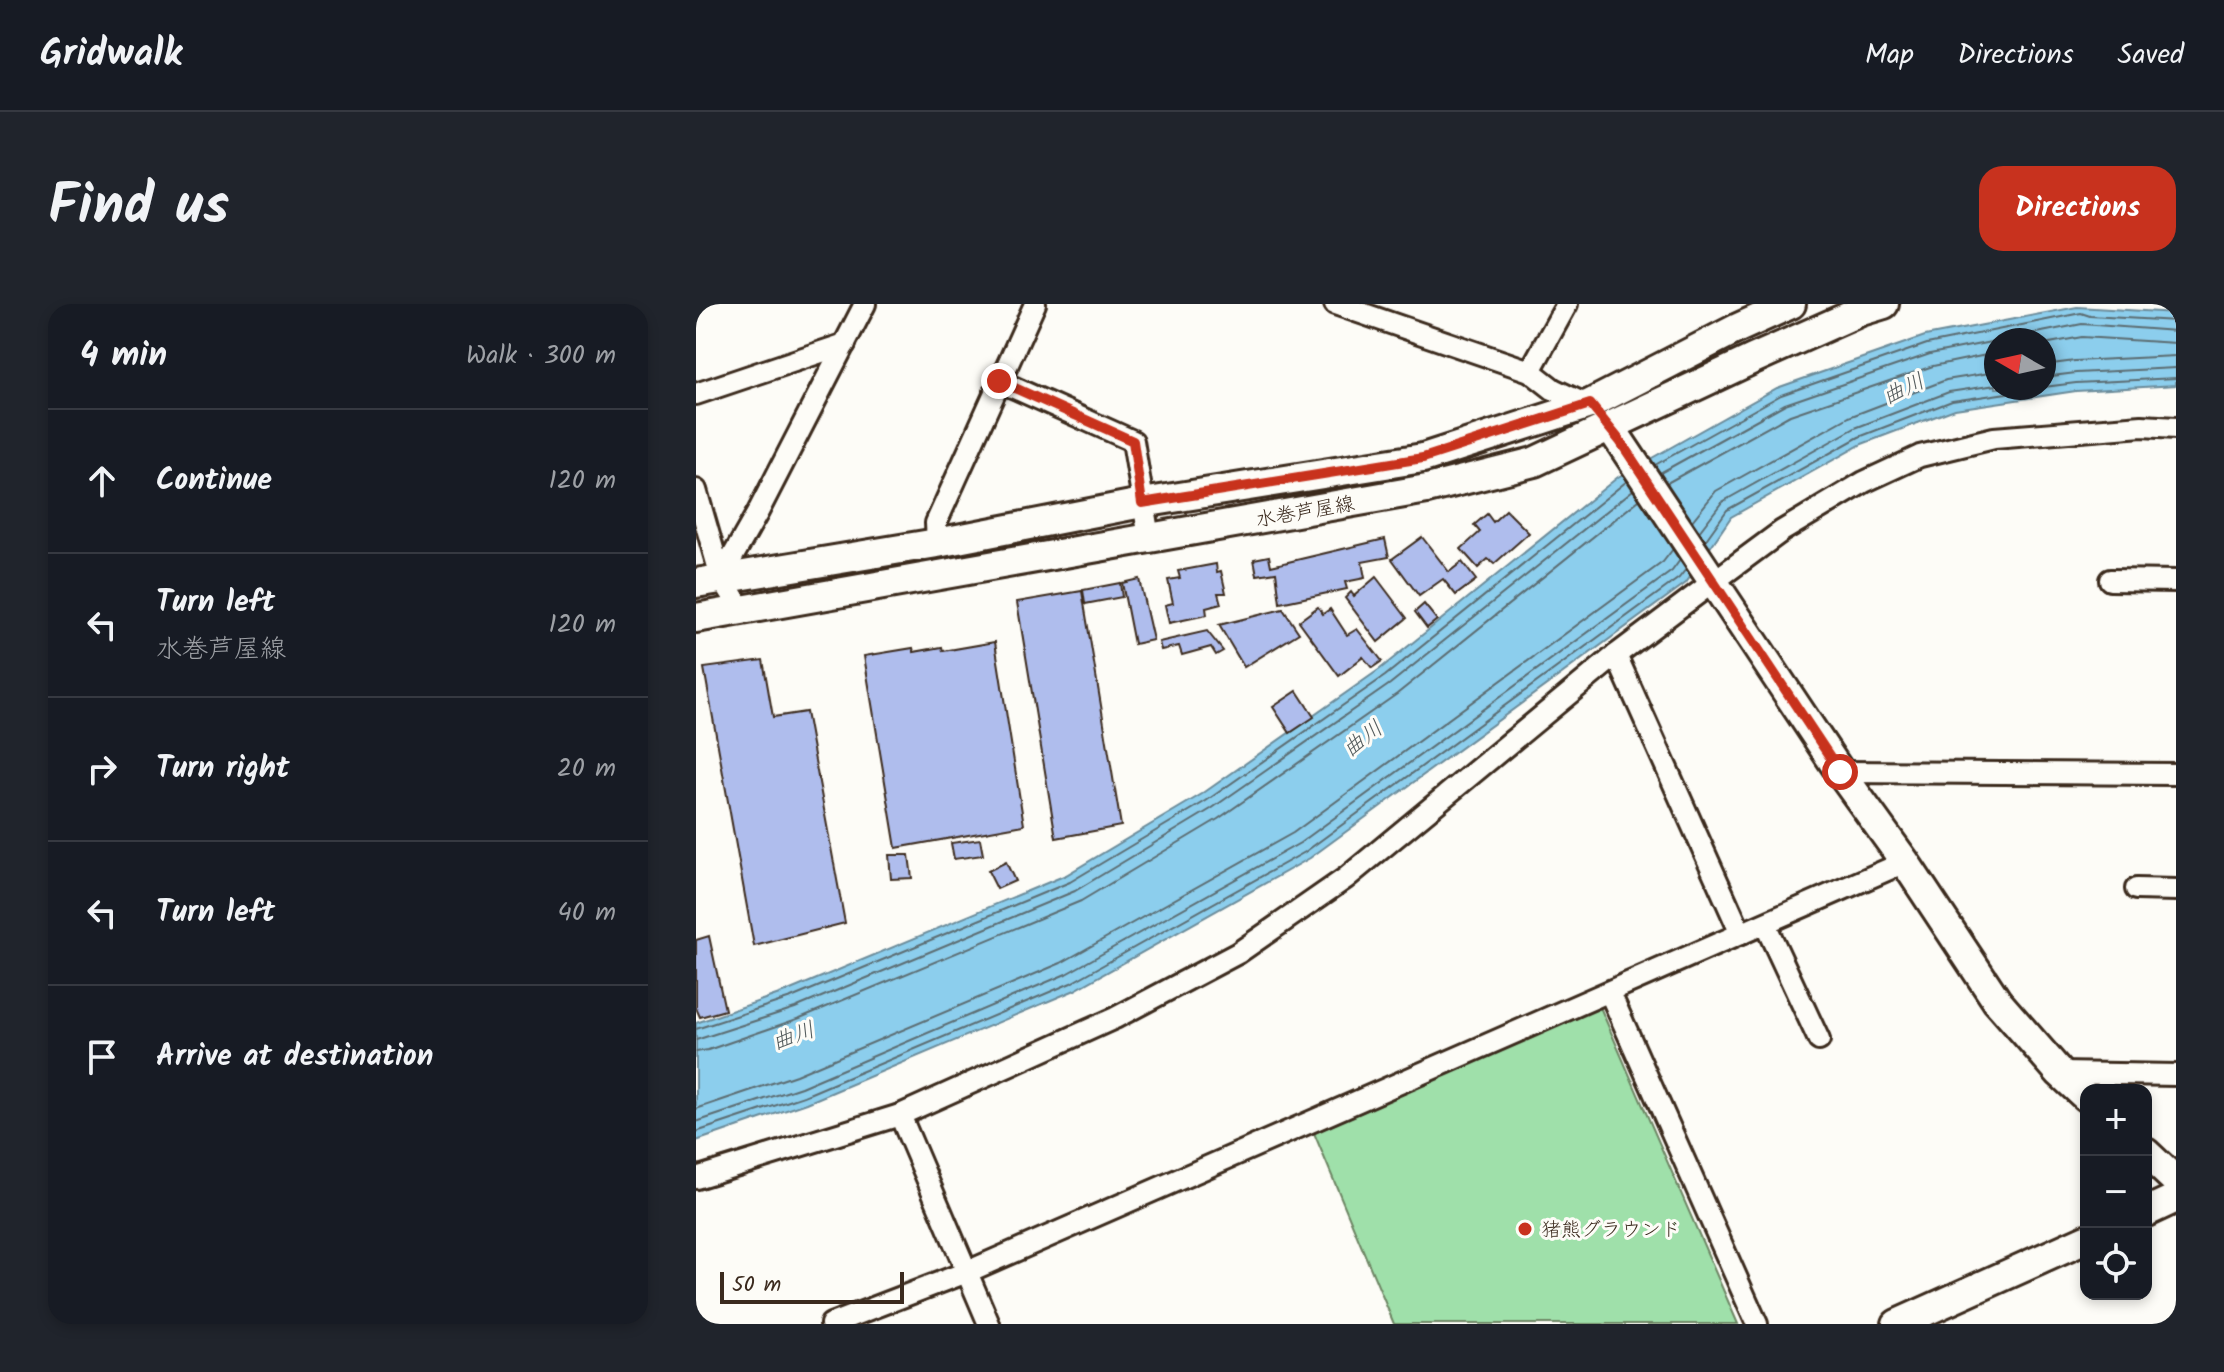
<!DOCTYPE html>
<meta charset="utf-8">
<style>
body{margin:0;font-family:Kalam,"Klee One",sans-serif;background:#20242c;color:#f1f3f6}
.controls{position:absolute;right:24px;bottom:24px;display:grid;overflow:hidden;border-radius:16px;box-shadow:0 4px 12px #0003}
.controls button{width:72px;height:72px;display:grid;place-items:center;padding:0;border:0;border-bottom:2px solid #363941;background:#171b24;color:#f1f3f6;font:40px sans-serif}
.compass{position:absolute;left:1288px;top:24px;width:72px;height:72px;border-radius:50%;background:#171b24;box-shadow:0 4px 12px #0003;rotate:279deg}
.scale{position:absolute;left:24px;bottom:20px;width:184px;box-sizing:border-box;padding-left:8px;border:4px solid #3b2a1e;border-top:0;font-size:22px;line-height:28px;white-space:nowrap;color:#3b2a1e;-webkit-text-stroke:6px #fdfcf7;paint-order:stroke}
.stop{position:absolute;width:24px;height:24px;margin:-18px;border:6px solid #c8321e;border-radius:50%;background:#fff}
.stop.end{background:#c8321e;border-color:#fff;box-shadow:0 2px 8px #0008}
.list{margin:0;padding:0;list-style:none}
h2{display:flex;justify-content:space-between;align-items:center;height:104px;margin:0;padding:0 32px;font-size:34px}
h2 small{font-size:26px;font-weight:400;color:#9ea1a6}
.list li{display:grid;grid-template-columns:52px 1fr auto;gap:24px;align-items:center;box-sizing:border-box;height:144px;padding:0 32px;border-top:2px solid #363941}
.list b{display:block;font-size:30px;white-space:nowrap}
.list p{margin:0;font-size:26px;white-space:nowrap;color:#9ea1a6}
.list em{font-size:26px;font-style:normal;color:#9ea1a6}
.icon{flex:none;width:44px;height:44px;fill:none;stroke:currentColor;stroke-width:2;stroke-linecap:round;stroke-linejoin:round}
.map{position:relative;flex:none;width:1480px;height:1020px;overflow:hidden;border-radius:24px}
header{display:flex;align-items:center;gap:48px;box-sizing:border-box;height:112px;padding:0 40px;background:#171b24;border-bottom:2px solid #363941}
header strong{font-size:38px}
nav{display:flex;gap:44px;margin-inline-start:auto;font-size:28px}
.intro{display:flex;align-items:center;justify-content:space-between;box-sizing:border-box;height:192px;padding:0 48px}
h1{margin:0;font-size:56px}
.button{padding:20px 36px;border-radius:24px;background:#c8321e;color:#fff;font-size:28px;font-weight:700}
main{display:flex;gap:48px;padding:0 48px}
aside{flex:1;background:#171b24;border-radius:24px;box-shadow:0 4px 12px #0003}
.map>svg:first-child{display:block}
.green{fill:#9fe0aa;stroke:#6d8564;stroke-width:2}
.water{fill:#8cceed;stroke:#6c8c9a;stroke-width:2;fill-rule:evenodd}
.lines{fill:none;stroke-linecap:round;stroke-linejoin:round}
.shore{stroke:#5b6c71;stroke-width:2}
.building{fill:#afbded;stroke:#3b2a1e;stroke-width:2}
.street-casing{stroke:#3b2a1e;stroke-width:26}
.secondary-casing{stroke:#3b2a1e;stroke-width:34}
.street{stroke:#fdfcf7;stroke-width:20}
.secondary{stroke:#fdfcf7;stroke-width:28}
.route{stroke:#c8321e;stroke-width:10}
.poi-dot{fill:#c8321e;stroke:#fdfcf7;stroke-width:3}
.labels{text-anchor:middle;stroke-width:6;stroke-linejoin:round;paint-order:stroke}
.street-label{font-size:20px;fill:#3b2a1e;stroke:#fdfcf7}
.poi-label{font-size:20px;fill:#3b2a1e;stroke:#fdfcf7;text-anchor:start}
.water-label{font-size:22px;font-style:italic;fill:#535b5c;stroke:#fdfcf7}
</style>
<header>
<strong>Gridwalk</strong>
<nav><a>Map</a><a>Directions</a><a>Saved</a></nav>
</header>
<div class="intro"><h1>Find us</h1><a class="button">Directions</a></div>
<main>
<aside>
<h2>4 min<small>Walk · 300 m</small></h2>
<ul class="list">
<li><svg class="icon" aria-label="ahead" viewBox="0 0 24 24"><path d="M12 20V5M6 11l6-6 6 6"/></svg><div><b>Continue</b></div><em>120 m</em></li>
<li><svg class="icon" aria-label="left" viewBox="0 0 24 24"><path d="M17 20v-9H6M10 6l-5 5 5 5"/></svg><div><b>Turn left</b><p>水巻芦屋線</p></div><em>120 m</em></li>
<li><svg class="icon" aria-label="right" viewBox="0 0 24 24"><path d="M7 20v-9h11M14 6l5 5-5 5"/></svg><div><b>Turn right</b></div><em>20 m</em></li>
<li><svg class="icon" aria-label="left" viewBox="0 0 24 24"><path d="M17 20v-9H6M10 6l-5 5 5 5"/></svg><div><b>Turn left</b></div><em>40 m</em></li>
<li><svg class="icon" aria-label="arrive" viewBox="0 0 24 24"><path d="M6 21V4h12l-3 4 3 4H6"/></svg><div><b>Arrive at destination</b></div></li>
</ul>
</aside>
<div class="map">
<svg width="1480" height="1020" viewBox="0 0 1480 1020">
<rect width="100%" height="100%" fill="#fdfcf7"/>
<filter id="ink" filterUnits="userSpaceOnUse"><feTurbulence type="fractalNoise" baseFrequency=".0125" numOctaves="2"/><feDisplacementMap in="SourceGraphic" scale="16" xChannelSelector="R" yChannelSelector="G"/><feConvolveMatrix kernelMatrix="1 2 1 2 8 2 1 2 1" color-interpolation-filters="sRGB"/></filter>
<g filter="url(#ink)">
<!-- green -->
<polygon class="green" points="904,703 1042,1020 698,1020 618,829"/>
<!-- water -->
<path class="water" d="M1381,3L1480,9V81L1380,87L1259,105L1166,140L1035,213L990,279L614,554L379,686L111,799L0,837V719L92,687L370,571L506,490L684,365L922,173L1081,84L1229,32ZM1300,36H1348V84H1300Z"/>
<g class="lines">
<!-- shore -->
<g class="shore">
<polyline points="1306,36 1386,20 1480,27"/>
<polyline points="1348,40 1386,33 1480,39"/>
<polyline points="1348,61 1379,57 1480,52"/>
<polyline points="1348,73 1380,69 1480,64"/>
<polyline points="1348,83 1380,79 1480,74"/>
<polyline points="959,161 1085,91 1231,40 1385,9 1394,12 1480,17"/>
<polyline points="964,169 1089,100 1234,50 1300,37"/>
<polyline points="971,179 1094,111 1237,62 1300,49"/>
<polyline points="996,217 1020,187 1153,113 1250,76 1300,68"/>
<polyline points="1003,228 1026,198 1159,124 1253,88 1300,81"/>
<polyline points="1009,237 1031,206 1163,133 1256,97 1345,84"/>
<polyline points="0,725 95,694 374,578 510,497 689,372 931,177"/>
<polyline points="0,736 99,704 379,587 515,505 694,380 937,186"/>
<polyline points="0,748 12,746 104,714 385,597 522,515 701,390 943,196"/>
<polyline points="0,805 100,771 365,659 597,529 967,258 977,245"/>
<polyline points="0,818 105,783 370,670 604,539 976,267 984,256"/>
<polyline points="0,828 108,792 375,679 609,548 983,274 990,265"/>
</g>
</g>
<!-- building -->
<g class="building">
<polygon points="810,206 833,229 798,260 792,255 782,264 765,245 784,228 778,221 791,210 797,218"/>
<polygon points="726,233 753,268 766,258 780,276 760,291 747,275 723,292 696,255"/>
<polygon points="689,235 693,253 666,258 669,274 649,278 651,285 584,299 580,268 561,271 558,255 573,252 575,262"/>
<polygon points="520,260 521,268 525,267 530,289 522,289 525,300 510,304 511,311 473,319 469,301 477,299 472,276 484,274 482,267"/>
<polygon points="680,273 711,314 682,338 649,294 655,288 658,292"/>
<polygon points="443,275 457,336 438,340 426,279"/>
<polygon points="424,279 426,293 389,300 387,286"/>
<polygon points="386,287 425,522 360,534 321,298"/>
<polygon points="728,300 741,316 731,324 719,308"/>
<polygon points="622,303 627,310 634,305 651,331 661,325 686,357 676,364 667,353 643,372 603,317"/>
<polygon points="587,305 603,329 548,363 523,321"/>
<polygon points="511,327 527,347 520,351 515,343 486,351 483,342 465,346 463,338"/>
<polygon points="299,338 328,521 200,544 168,352 217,344 218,348 246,343 247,347"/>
<polygon points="67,356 77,413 110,408 149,619 58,642 8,364"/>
<polygon points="601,387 618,413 594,429 577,403"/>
<polygon points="284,535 287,551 258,555 255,539"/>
<polygon points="193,551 213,551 216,574 195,575"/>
<polygon points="310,558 319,577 301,585 292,567"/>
<polygon points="13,632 29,706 4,713 0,704 0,636"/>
</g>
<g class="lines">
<!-- street casing -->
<g class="street-casing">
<g id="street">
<polyline points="639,0 834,67 857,85 897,104"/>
<polyline points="834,67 871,0"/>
<polyline points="303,77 437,137 453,234"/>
<polyline points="0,90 149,40"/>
<polyline points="0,186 25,273 46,306"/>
<polyline points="241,239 240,219 339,0"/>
<polyline points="25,273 62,208 169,0"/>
<polyline points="1414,276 1480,277"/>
<polyline points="920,351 1045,630"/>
<polyline points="1144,468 1480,470"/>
<polyline points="1440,585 1480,586"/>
<polyline points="1069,620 1123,736"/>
<polyline points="914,689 1061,1020"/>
<polyline points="1364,769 1480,771"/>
<polyline points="204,811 293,1020"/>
<polyline points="0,874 204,811 419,714 542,649 650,574 920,351 1017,278 1086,227 1168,178 1224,152 1298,134 1446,122 1480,124"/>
<polyline points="135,1020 271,968 1209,558"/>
</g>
</g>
<!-- secondary casing -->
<g class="secondary-casing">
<g id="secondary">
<polyline points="915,124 1144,468 1209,558 1301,697 1364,769 1390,793"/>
<polyline points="0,279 241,239 446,199 727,154 894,100 1042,24 1095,0"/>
<polyline points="0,314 731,185 838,158 1057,55 1165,7 1188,0"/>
<polyline points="1450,849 1480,877"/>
<polyline points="1450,908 1480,894"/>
<polyline points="1201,1020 1390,935"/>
</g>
</g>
<!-- street -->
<use href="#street" class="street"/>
<!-- secondary -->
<use href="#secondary" class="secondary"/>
</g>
</g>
<g class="lines" filter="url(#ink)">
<!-- route -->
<polyline class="route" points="303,77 437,137 446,199 727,154 894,100 924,137 1144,468"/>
</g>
<!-- markers -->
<circle class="poi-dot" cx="829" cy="925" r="8"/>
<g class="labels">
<!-- street labels -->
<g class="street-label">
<text transform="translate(609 207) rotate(-10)" y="7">水巻芦屋線</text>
</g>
<!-- poi labels -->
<g class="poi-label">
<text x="845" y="932">猪熊グラウンド</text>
</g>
<!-- water labels -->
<g class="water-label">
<text transform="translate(1207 84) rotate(-26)" y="8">曲川</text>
<text transform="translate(666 434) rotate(-38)" y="8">曲川</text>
<text transform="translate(97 731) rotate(-20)" y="8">曲川</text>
</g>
</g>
</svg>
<div class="controls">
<button>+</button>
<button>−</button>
<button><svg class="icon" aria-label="locate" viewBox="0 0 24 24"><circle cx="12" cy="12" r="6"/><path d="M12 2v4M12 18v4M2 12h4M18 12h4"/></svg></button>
</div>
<svg class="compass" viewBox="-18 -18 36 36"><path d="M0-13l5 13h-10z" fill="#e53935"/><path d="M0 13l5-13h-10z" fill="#9ea1a6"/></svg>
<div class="scale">50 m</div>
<div class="stop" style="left:1144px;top:468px"></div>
<div class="stop end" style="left:303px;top:77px"></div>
</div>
</main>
